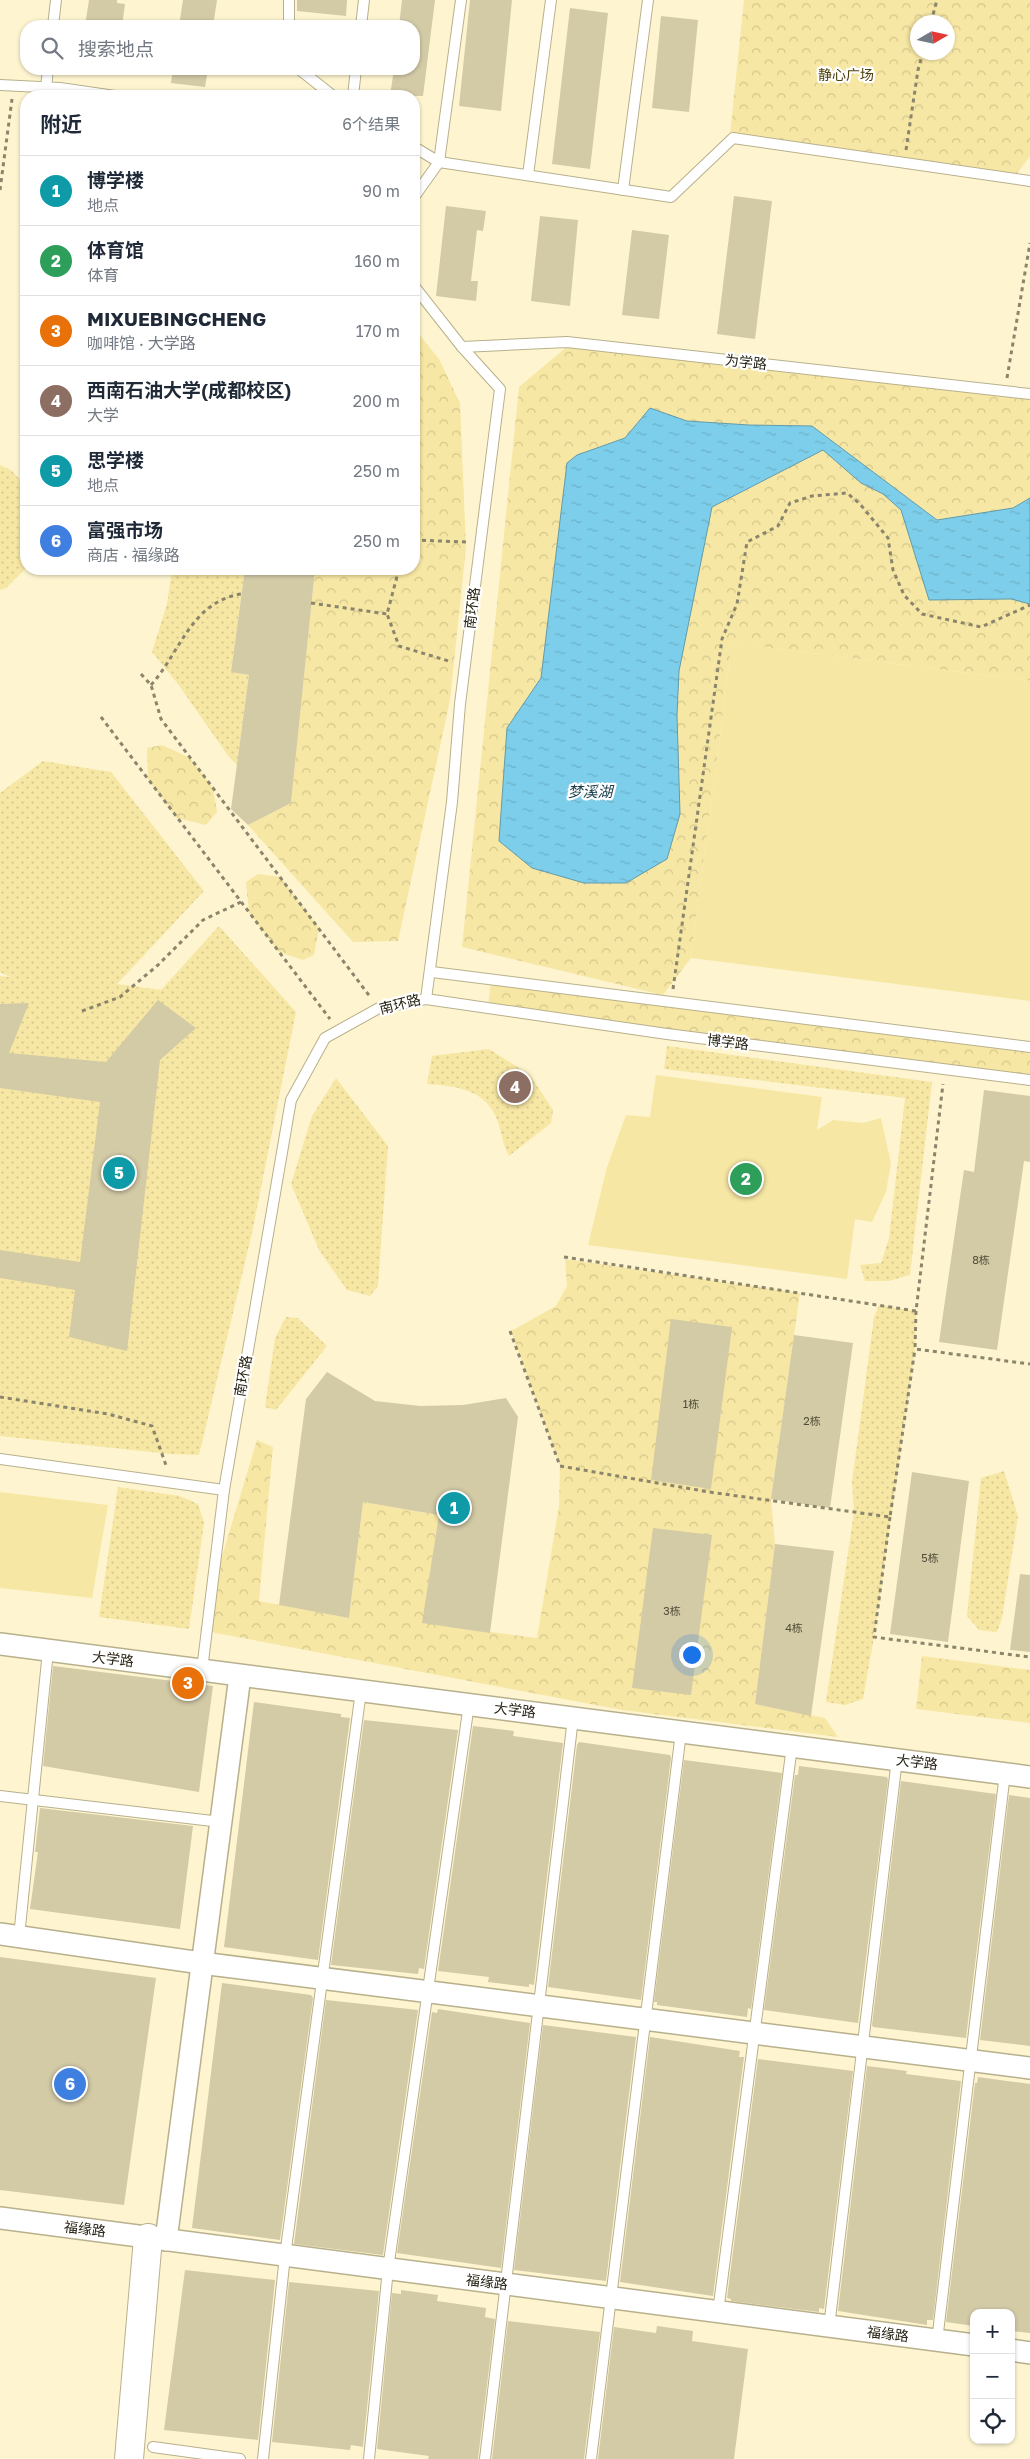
<!DOCTYPE html>
<html lang="zh">
<meta charset="utf-8">
<style>
body{margin:0;font-family:"Golos Text","Noto Sans SC",sans-serif;background:#f2f2f3;color:#1f2937}
.controls{position:absolute;right:15px;bottom:15px;display:grid;overflow:hidden;border-radius:10px;box-shadow:0 1px 4px #0004}
.controls button{width:45px;height:45px;display:grid;place-items:center;padding:0;border:0;border-bottom:1px solid #e0e1e3;background:#fff;color:#1f2937;font:25px sans-serif}
.compass{position:absolute;left:910px;top:15px;width:45px;height:45px;border-radius:50%;background:#fff;box-shadow:0 1px 4px #0004;rotate:81deg}
.you{position:absolute;left:691px;top:1654px;width:18px;height:18px;margin:-12px;border:4px solid #fff;border-radius:50%;background:#1a73e8;box-shadow:0 0 0 8px #1a73e833}
.badge{display:grid;place-items:center;width:32px;height:32px;border-radius:50%;background:#0675bf;color:#fff;font-size:16px;font-weight:700}
.pin{position:absolute;translate:-50% -50%;border:2px solid #fff;box-shadow:0 1px 5px #0006}
.list{margin:0;padding:0;list-style:none}
h2{display:flex;justify-content:space-between;align-items:center;height:65px;margin:0;padding:0 20px;font-size:21px}
h2 small{font-size:16px;font-weight:400;color:#747a83}
.list li{display:grid;grid-template-columns:32px 1fr auto;gap:15px;align-items:center;box-sizing:border-box;height:70px;padding:0 20px;border-top:1px solid #e0e1e3}
.list b{display:block;font-size:19px;white-space:nowrap}
.list p{margin:0;font-size:16px;white-space:nowrap;color:#747a83}
.list em{font-size:16px;font-style:normal;color:#747a83}
.icon{flex:none;width:28px;height:28px;fill:none;stroke:currentColor;stroke-width:2;stroke-linecap:round;stroke-linejoin:round}
.map{position:relative;flex:none;width:1030px;height:2459px;overflow:hidden}
.search{position:absolute;background:#fff;box-shadow:0 1px 4px #0004;left:20px;top:20px;width:400px;height:55px;display:flex;align-items:center;gap:12px;box-sizing:border-box;padding:0 18px;border-radius:20px;color:#747a83;font-size:19px}
.panel{position:absolute;background:#fff;box-shadow:0 1px 4px #0004;left:20px;top:90px;width:400px;height:485px;border-radius:20px}
.map>svg:first-child{display:block}
.grass{fill:url(#grass-dots)}
.forest{fill:url(#forest-crowns);fill-rule:evenodd}
.garden{fill:#f7e7a4}
.water{fill:url(#water-ripples);stroke:#639baa}
.building{fill:#d3caa6}
.lines{fill:none;stroke-linecap:round;stroke-linejoin:round}
.lane-casing{stroke:#b8b08c;stroke-width:12}
.street-casing{stroke:#b8b08c;stroke-width:24}
.secondary-casing{stroke:#b8b08c;stroke-width:30}
.path{stroke:#8b856c;stroke-width:3;stroke-dasharray:4 4;stroke-linecap:butt}
.lane{stroke:#fff;stroke-width:10}
.street{stroke:#fff;stroke-width:21}
.secondary{stroke:#fff;stroke-width:28}
.labels{text-anchor:middle;stroke-width:4.5;stroke-linejoin:round;paint-order:stroke}
.number-label{font-size:11px;fill:#524d39}
.park-label{font-size:14px;fill:#4d410b;stroke:#fff}
.street-label{font-size:14px;fill:#272315;stroke:#fff}
.water-label{font-size:15px;font-style:italic;fill:#193f4b;stroke:#fff}
</style>
<div class="map">
<svg width="1030" height="2459" viewBox="0 0 1030 2459">
<defs>
<pattern id="grass-dots" width="8" height="8" patternUnits="userSpaceOnUse" patternTransform="scale(1.25)"><rect width="8" height="8" fill="#f7e7a4"/><path d="M2 2h.1M6 6h.1" fill="none" stroke="#d4c68c" stroke-width="1.8" stroke-linecap="round"/></pattern>
<pattern id="forest-crowns" width="20" height="18" patternUnits="userSpaceOnUse" patternTransform="scale(1.25)"><rect width="20" height="18" fill="#f7e7a4"/><path d="M2 6a3 3 0 1 1 6 0M12 15a3 3 0 1 1 6 0" fill="none" stroke="#d4c68c"/></pattern>
<pattern id="water-ripples" width="26" height="14" patternUnits="userSpaceOnUse" patternTransform="scale(1.25)"><rect width="26" height="14" fill="#7dceea"/><path d="M2 4q2-2 4 0t4 0M15 11q2-2 4 0t4 0" fill="none" stroke="#6cb1c8"/></pattern>
</defs>
<rect width="100%" height="100%" fill="#fef5d0"/>
<!-- grass -->
<g class="grass">
<polygon points="0,465 11,470 26,486 26,568 6,588 0,590"/>
<polygon points="172,569 245,569 231,672 249,675 237,765 229,757 178,684 152,652 167,604"/>
<polygon points="43,761 111,772 204,891 117,984 161,990 219,926 296,1012 252,1233 199,1455 170,1454 0,1436 0,976 10,977 0,972 0,793"/>
<polygon points="667,1046 932,1082 910,1275 889,1281 865,1281 860,1265 881,1263 889,1238 905,1098 664,1069"/>
<path d="M489,1049L530,1075L553,1110L551,1123L509,1156C503,1145 502,1134 498,1122C487,1089 456,1086 427,1084L432,1056Z"/>
<polygon points="336,1078 388,1146 378,1286 370,1296 347,1290 319,1250 291,1184 312,1116"/>
<polygon points="879,1305 916,1311 915,1349 874,1637 863,1699 845,1705 826,1702 854,1512 852,1482 874,1317"/>
<polygon points="286,1317 298,1318 327,1346 276,1410 265,1407 275,1338"/>
<polygon points="1004,1471 1018,1516 1002,1618 997,1632 979,1630 967,1616 981,1478"/>
<polygon points="118,1487 180,1496 198,1504 204,1523 189,1629 99,1617"/>
</g>
<!-- forest -->
<g class="forest">
<path d="M744,0H1030V156L1016,175L730,135ZM918,22H948V52H918Z"/>
<polygon points="414,328 439,359 460,403 466,548 450,700 398,941 353,942 248,825 291,803 315,569 414,569"/>
<polygon points="570,344 1030,397 1030,681 732,643 691,958 663,995 462,947 519,387"/>
<polygon points="162,745 190,758 213,788 217,812 206,825 177,818 148,779 147,748"/>
<polygon points="258,874 280,877 319,928 314,955 303,960 279,952 249,913 246,882"/>
<polygon points="491,982 1030,1050 1030,1077 488,1007"/>
<polygon points="565,1259 800,1293 771,1499 775,1544 755,1704 825,1718 838,1737 622,1710 200,1630 257,1440 273,1447 259,1601 349,1618 363,1502 439,1515 423,1623 537,1638 559,1506 560,1466 511,1331 556,1306 567,1286"/>
<polygon points="922,1656 1030,1670 1030,1723 916,1709"/>
</g>
<!-- garden -->
<g class="garden">
<polygon points="732,643 1030,681 1030,1001 691,958"/>
<polygon points="656,1075 822,1097 817,1130 833,1120 863,1123 881,1118 891,1163 886,1192 872,1222 855,1219 847,1279 588,1245 607,1167 626,1115 650,1117"/>
<polygon points="0,1492 108,1505 92,1598 0,1588"/>
</g>
<!-- water -->
<polygon class="water" points="650,408 687,421 749,425 812,426 937,520 1013,508 1030,498 1030,604 1011,599 929,600 901,510 883,494 861,483 823,450 712,507 679,671 677,715 680,814 667,859 626,883 584,883 532,868 499,841 507,728 541,678 567,463 577,455 625,438"/>
<!-- building -->
<g class="building">
<polygon points="89,0 117,0 117,3 125,4 122,26 85,26"/>
<polygon points="183,0 217,0 213,26 179,26"/>
<polygon points="297,0 347,0 346,16 297,11"/>
<polygon points="402,0 435,0 423,96 390,96 394,69 414,69 414,26 399,26"/>
<polygon points="470,0 512,0 501,111 459,106"/>
<polygon points="570,8 608,13 590,169 552,164"/>
<polygon points="661,16 698,20 689,112 652,108"/>
<polygon points="173,69 208,69 205,87 171,83"/>
<polygon points="734,196 772,201 755,339 717,334"/>
<polygon points="446,206 486,211 483,231 477,230 471,281 478,281 476,301 436,296"/>
<polygon points="540,216 578,220 570,306 531,301"/>
<polygon points="632,230 669,235 659,319 622,315"/>
<polygon points="245,569 315,569 291,803 248,825 231,809 249,675 231,672"/>
<polygon points="158,1000 196,1028 160,1060 127,1351 69,1337 75,1290 0,1278 0,1250 80,1262 100,1102 0,1088 0,1004 29,1003 9,1053 106,1062"/>
<polygon points="984,1090 1030,1096 1030,1162 1024,1161 997,1350 939,1342 964,1170 974,1172"/>
<polygon points="671,1319 732,1327 711,1489 651,1480"/>
<polygon points="794,1335 853,1343 830,1508 771,1499"/>
<polygon points="327,1372 375,1401 420,1406 463,1405 506,1398 518,1417 490,1633 422,1623 439,1515 363,1502 349,1618 279,1605 306,1399"/>
<polygon points="912,1472 969,1481 948,1642 890,1634"/>
<polygon points="653,1528 712,1535 691,1695 632,1688"/>
<polygon points="775,1544 834,1551 811,1716 755,1704"/>
<polygon points="1020,1574 1030,1575 1030,1652 1010,1650"/>
<polygon points="53,1666 213,1686 199,1792 43,1766"/>
<polygon points="254,1702 341,1714 341,1717 350,1718 318,1960 224,1947"/>
<polygon points="364,1720 458,1730 424,1969 419,1968 418,1974 331,1965"/>
<polygon points="473,1726 514,1731 513,1736 563,1743 534,1985 529,1984 529,1987 488,1982 489,1977 438,1971"/>
<polygon points="579,1742 670,1755 671,1758 641,2000 548,1987 577,1745"/>
<polygon points="684,1760 782,1773 751,2009 748,2008 747,2017 657,2005 657,2002 654,2002"/>
<polygon points="799,1766 887,1777 888,1780 858,2023 764,2010 795,1775 798,1775"/>
<polygon points="901,1781 996,1794 966,2038 873,2027 872,2025"/>
<polygon points="1009,1795 1030,1798 1030,2046 980,2040"/>
<polygon points="40,1808 193,1826 180,1929 30,1909 38,1852 35,1852"/>
<polygon points="0,1957 156,1978 124,2205 0,2190"/>
<polygon points="222,1983 311,1995 313,1998 280,2240 192,2228"/>
<polygon points="326,2000 418,2010 383,2255 294,2244"/>
<polygon points="438,2009 530,2023 501,2268 397,2253 432,2012 437,2013"/>
<polygon points="543,2025 636,2037 606,2281 514,2270"/>
<polygon points="650,2037 740,2051 739,2057 744,2057 713,2296 620,2282"/>
<polygon points="758,2059 853,2071 824,2309 819,2308 819,2312 731,2301 731,2299 727,2298"/>
<polygon points="867,2066 907,2071 906,2074 961,2081 933,2320 927,2320 927,2325 838,2311"/>
<polygon points="978,2077 1030,2084 1030,2333 1011,2331 1011,2313 974,2313 974,2326 946,2322 975,2083 977,2083"/>
<polygon points="185,2270 275,2280 258,2440 164,2430"/>
<polygon points="289,2282 379,2291 363,2447 351,2445 350,2450 272,2442"/>
<polygon points="401,2290 438,2295 437,2301 486,2308 485,2317 495,2319 478,2459 428,2459 429,2456 377,2449 392,2293 401,2294"/>
<polygon points="508,2321 600,2332 584,2459 492,2459"/>
<polygon points="657,2326 693,2331 692,2341 748,2349 734,2459 598,2459 614,2327 656,2333"/>
</g>
<g class="lines">
<!-- lane casing -->
<g class="lane-casing">
<g id="lane">
<polyline points="289,0 289,26"/>
<polyline points="53,26 56,0"/>
<polyline points="361,26 364,0"/>
<polyline points="299,69 333,96"/>
<polyline points="0,85 60,88 115,96"/>
<polyline points="46,88 48,69"/>
<polyline points="353,96 356,69"/>
<polyline points="414,147 439,162 461,0"/>
<polyline points="528,175 551,0"/>
<polyline points="623,190 648,0"/>
<polyline points="414,197 439,162 671,197 733,138 1030,181"/>
<polyline points="462,347 567,342 1030,394"/>
<polyline points="432,972 1030,1047"/>
<polyline points="426,999 667,1034 1030,1080"/>
<polyline points="0,1459 224,1490 291,1100 325,1038 379,1008 426,999 452,802 460,704 500,389 462,347 414,286"/>
<polyline points="202,1670 224,1490"/>
<polyline points="0,1796 221,1822"/>
<polyline points="19,1937 48,1651"/>
<polyline points="718,2312 792,1746"/>
<polyline points="829,2327 897,1759"/>
<polyline points="937,2341 1005,1773"/>
<polyline points="153,2447 240,2459"/>
<polyline points="263,2459 285,2256 361,1691"/>
<polyline points="369,2459 388,2269 469,1704"/>
<polyline points="485,2459 573,1718"/>
<polyline points="591,2459 681,1732"/>
</g>
</g>
<!-- street casing -->
<g class="street-casing">
<g id="street">
<polyline points="0,1644 1030,1777"/>
<polyline points="0,1934 201,1963 1030,2068"/>
<polyline points="0,2218 974,2345"/>
<polyline points="166,2240 240,1676"/>
<polyline points="1011,2350 1030,2353"/>
</g>
</g>
<!-- secondary casing -->
<g class="secondary-casing">
<polyline id="secondary" points="129,2459 148,2238"/>
</g>
<!-- path -->
<g class="path">
<polyline points="931,22 937,0"/>
<polyline points="906,150 918,70 923,52"/>
<polyline points="0,190 12,99"/>
<polyline points="1007,378 1030,243"/>
<polyline points="414,540 466,542"/>
<polyline points="399,569 387,614 399,646 452,662"/>
<polyline points="311,603 387,614"/>
<polyline points="141,674 151,685 161,719 371,998"/>
<path d="M151,685C180,653 191,602 241,594"/>
<polyline points="101,717 330,1019"/>
<polyline points="673,989 722,639 737,604 747,542 778,526 790,503 812,496 847,493 860,504 888,538 893,570 904,595 922,614 981,627 1030,605"/>
<polyline points="82,1011 120,997 158,965 203,920 241,902"/>
<polyline points="564,1257 916,1311 943,1084"/>
<polyline points="916,1311 915,1349 1030,1364"/>
<polyline points="510,1331 560,1466 709,1492 890,1517 915,1349"/>
<polyline points="0,1397 108,1414 152,1426 167,1468"/>
<polyline points="890,1517 874,1637 1030,1657"/>
</g>
<!-- lane -->
<use href="#lane" class="lane"/>
<!-- street -->
<use href="#street" class="street"/>
<!-- secondary -->
<use href="#secondary" class="secondary"/>
</g>
<g class="labels">
<!-- number labels -->
<g class="number-label">
<text x="981" y="1264">8栋</text>
<text x="691" y="1408">1栋</text>
<text x="812" y="1425">2栋</text>
<text x="930" y="1562">5栋</text>
<text x="672" y="1615">3栋</text>
<text x="794" y="1632">4栋</text>
</g>
<!-- park labels -->
<g class="park-label">
<text x="846" y="80">静心广场</text>
</g>
<!-- street labels -->
<g class="street-label">
<text transform="translate(746 362) rotate(6)" y="5">为学路</text>
<text transform="translate(472 608) rotate(-83)" y="5">南环路</text>
<text transform="translate(400 1004) rotate(-14)" y="5">南环路</text>
<text transform="translate(728 1042) rotate(7)" y="5">博学路</text>
<text transform="translate(243 1376) rotate(-80)" y="5">南环路</text>
<text transform="translate(113 1659) rotate(7)" y="5">大学路</text>
<text transform="translate(515 1710) rotate(7)" y="5">大学路</text>
<text transform="translate(917 1762) rotate(7)" y="5">大学路</text>
<text transform="translate(85 2229) rotate(7)" y="5">福缘路</text>
<text transform="translate(487 2282) rotate(7)" y="5">福缘路</text>
<text transform="translate(888 2334) rotate(7)" y="5">福缘路</text>
</g>
<!-- water labels -->
<g class="water-label">
<text x="590" y="797">梦溪湖</text>
</g>
</g>
</svg>
<div class="controls">
<button>+</button>
<button>−</button>
<button><svg class="icon" aria-label="locate" viewBox="0 0 24 24"><circle cx="12" cy="12" r="6"/><path d="M12 2v4M12 18v4M2 12h4M18 12h4"/></svg></button>
</div>
<svg class="compass" viewBox="-18 -18 36 36"><path d="M0-13l5 13h-10z" fill="#e53935"/><path d="M0 13l5-13h-10z" fill="#747a83"/></svg>
<div class="you"></div>
<div class="pin badge" style="left:454px;top:1508px;background:#0f9aa8">1</div>
<div class="pin badge" style="left:746px;top:1179px;background:#2e9e5b">2</div>
<div class="pin badge" style="left:188px;top:1683px;background:#e8710a">3</div>
<div class="pin badge" style="left:515px;top:1087px;background:#8d6e63">4</div>
<div class="pin badge" style="left:119px;top:1173px;background:#0f9aa8">5</div>
<div class="pin badge" style="left:70px;top:2084px;background:#3f7fe0">6</div>
<div class="search"><svg class="icon" aria-label="search" viewBox="0 0 24 24"><circle cx="10" cy="10" r="6"/><path d="M15 15l6 6"/></svg>搜索地点</div>
<section class="panel">
<h2>附近<small>6个结果</small></h2>
<ul class="list">
<li><span class="badge" style="background:#0f9aa8">1</span><div><b>博学楼</b><p>地点</p></div><em>90 m</em></li>
<li><span class="badge" style="background:#2e9e5b">2</span><div><b>体育馆</b><p>体育</p></div><em>160 m</em></li>
<li><span class="badge" style="background:#e8710a">3</span><div><b>MIXUEBINGCHENG</b><p>咖啡馆 · 大学路</p></div><em>170 m</em></li>
<li><span class="badge" style="background:#8d6e63">4</span><div><b>西南石油大学(成都校区)</b><p>大学</p></div><em>200 m</em></li>
<li><span class="badge" style="background:#0f9aa8">5</span><div><b>思学楼</b><p>地点</p></div><em>250 m</em></li>
<li><span class="badge" style="background:#3f7fe0">6</span><div><b>富强市场</b><p>商店 · 福缘路</p></div><em>250 m</em></li>
</ul>
</section>
</div>
